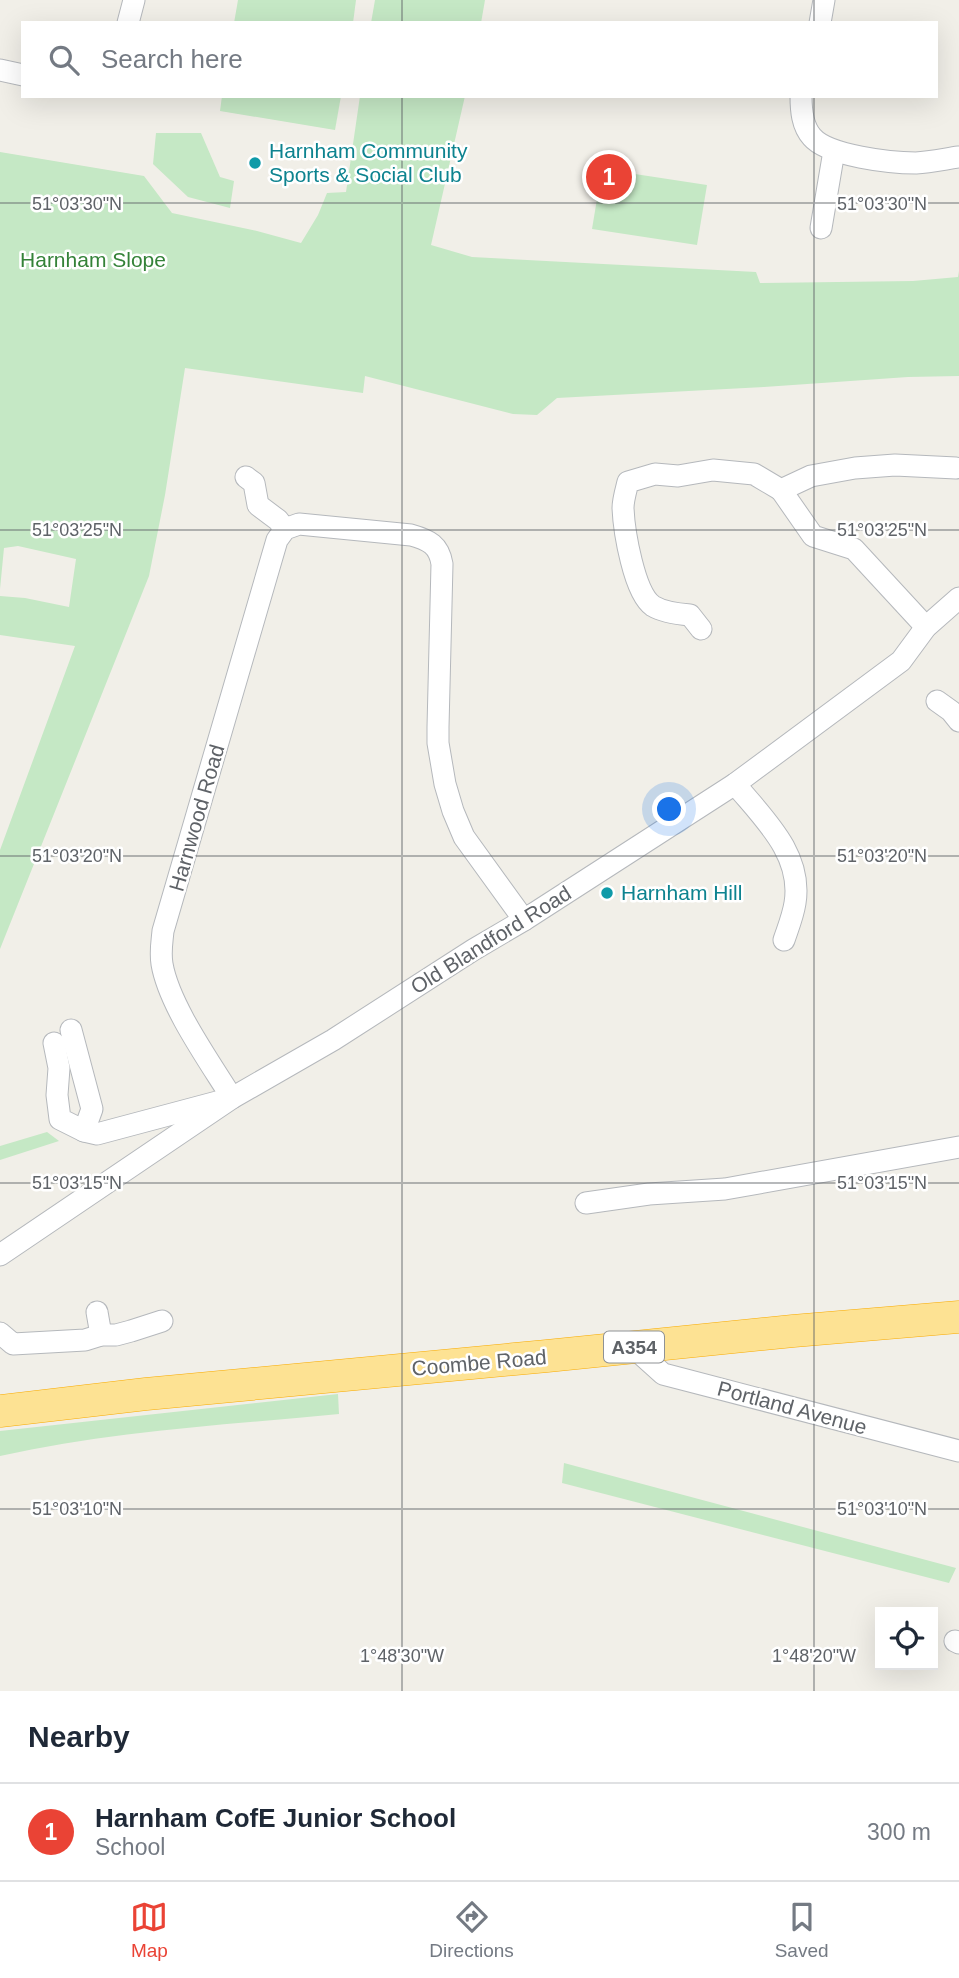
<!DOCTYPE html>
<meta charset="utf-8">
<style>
body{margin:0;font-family:Arial,sans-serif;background:#f2f2f3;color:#1f2937}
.controls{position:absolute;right:21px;bottom:21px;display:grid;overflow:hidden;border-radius:0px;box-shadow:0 7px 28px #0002}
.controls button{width:63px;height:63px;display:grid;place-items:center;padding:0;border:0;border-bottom:2px solid #e0e1e3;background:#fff;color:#1f2937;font:35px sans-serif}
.you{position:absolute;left:670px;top:810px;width:24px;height:24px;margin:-18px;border:5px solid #fff;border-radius:50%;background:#1a73e8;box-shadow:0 0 0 10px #1a73e833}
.badge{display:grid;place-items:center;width:46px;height:46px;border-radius:50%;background:#ea4335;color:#fff;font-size:23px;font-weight:700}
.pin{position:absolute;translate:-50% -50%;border:4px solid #fff;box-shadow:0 2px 7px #0006}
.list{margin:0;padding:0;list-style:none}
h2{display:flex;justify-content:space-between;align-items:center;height:91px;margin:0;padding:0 28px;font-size:30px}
h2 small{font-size:23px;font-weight:400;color:#747a83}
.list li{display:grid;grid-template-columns:46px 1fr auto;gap:21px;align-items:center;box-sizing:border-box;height:98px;padding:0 28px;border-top:2px solid #e0e1e3}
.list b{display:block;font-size:26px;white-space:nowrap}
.list p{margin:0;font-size:23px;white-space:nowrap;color:#747a83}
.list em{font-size:23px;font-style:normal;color:#747a83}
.icon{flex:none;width:38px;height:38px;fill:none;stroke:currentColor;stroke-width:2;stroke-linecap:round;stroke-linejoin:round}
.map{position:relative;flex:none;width:959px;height:1691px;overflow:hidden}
.search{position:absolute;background:#fff;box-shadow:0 7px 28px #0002;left:21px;right:21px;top:21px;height:77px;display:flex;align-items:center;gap:18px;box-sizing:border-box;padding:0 24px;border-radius:0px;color:#747a83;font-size:26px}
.sheet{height:189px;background:#fff}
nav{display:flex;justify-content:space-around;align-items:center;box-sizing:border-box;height:98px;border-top:2px solid #e0e1e3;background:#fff;font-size:19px;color:#747a83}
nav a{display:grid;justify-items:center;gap:4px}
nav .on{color:#ea4335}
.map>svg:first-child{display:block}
.green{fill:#c5e8c5}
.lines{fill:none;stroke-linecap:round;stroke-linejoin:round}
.minor-casing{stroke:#b5b8bc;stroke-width:23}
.highway-casing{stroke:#f9ab00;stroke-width:33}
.minor{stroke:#fff;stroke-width:21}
.highway{stroke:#fde293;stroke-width:32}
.ticks{fill:none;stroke:#5f6368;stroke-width:2;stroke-opacity:0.45}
.culture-dot{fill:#0f9aa8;stroke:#fff;stroke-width:2.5}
.labels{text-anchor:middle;stroke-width:5;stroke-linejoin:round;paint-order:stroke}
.shield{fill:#fff;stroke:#8f9295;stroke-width:2}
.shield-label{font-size:19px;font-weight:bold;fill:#5f6368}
.culture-label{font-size:21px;fill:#0d838f;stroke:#fff;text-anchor:start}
.park-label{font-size:21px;fill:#348238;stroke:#fff}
.street-label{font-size:21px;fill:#5f6368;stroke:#fff}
.ticks-label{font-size:18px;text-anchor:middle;fill:#5f6368;stroke:#fff;stroke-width:5;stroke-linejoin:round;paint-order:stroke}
</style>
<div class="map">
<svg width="959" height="1691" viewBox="0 0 959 1691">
<rect width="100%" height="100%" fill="#f1efe8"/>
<!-- green -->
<g class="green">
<polygon points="238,0 356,0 353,23 234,23"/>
<polygon points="375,0 485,0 481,23 371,23"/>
<polygon points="222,96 341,96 335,130 220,111"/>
<polygon points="360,96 465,96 431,245 472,257 756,272 760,283 913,281 958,277 959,271 959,376 908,377 764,387 557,398 537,415 513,414 365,376 363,393 185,368 165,495 149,576 0,949 0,850 75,646 0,635 0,596 25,598 69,607 76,559 18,546 4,548 0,589 0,152 144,176 172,213 257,231 301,243 318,215 327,193 346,192"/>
<polygon points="156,133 201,133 220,177 234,181 230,208 188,197 153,164"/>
<polygon points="602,169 707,185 697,245 592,229"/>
<polygon points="47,1132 59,1141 0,1160 0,1146"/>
<path d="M338,1394L339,1414C226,1425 111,1431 0,1456V1431Z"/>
<polygon points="564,1463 956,1568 949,1583 562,1483"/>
</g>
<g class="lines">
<!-- minor casing -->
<g class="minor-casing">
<g id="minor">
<polyline points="128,23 134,0"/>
<polyline points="820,23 824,0"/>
<polyline points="0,70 23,75"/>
<path d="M801,96C801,110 802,126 812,137C828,156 891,163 916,163C930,162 945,159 959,157"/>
<polyline points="821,228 834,151"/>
<polyline points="246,477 254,483 258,505 278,520 285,529"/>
<polyline points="781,490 813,536 854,549 926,627"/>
<path d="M701,629L690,615C678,614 663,612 653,606C634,593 624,531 623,508C623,500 626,490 628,482L655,474L678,476L713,470L754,474L781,490L811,476L855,468L895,465L956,468"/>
<polyline points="937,701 951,711 959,721"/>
<path d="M735,784C763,818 803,854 795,903C793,916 788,928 784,940"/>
<polyline points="71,1030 92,1109 84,1131"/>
<path d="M54,1043L59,1068L57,1095L60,1119L84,1131L97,1134L232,1098C209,1061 169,1005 162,964C160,952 162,942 163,931L277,540L285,529L299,524L411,535C429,540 439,545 442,564L438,727V743L445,784L453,811L464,837L524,920"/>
<polyline points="586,1203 649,1194 725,1189 959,1147"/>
<polyline points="0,1255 232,1098 333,1040 473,950 524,920 735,784 901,661 926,627 959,598"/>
<polyline points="97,1312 101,1335"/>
<polyline points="0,1333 13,1344 85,1340 101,1335 116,1335 131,1331 162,1321"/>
<polyline points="633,1347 663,1374 959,1451"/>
<polyline points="955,1641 959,1643"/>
</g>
</g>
<!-- highway casing -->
<g class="highway-casing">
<polyline id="highway" points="0,1411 146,1394 547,1356 793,1331 959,1317"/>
</g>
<!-- minor -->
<use href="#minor" class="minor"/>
<!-- highway -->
<use href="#highway" class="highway"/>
</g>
<!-- ticks -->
<path class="ticks" d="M402,0V23M814,0V23M402,96V1691M814,96V1691M0,203H959M0,530H959M0,856H959M0,1183H959M0,1509H959"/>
<!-- markers -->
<g class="culture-dot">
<circle cx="255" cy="163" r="7"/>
<circle cx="607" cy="893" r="7"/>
</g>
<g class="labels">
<!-- shield labels -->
<rect class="shield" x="604" y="1331.5" width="60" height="31" rx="5"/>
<g class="shield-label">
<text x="634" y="1354">A354</text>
</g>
<!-- culture labels -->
<g class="culture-label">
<text x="269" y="158">Harnham Community<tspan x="269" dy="24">Sports &amp; Social Club</tspan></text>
<text x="621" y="900">Harnham Hill</text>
</g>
<!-- park labels -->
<g class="park-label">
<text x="93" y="267">Harnham Slope</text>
</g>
<!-- street labels -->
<g class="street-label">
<text transform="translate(197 818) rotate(-74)" y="7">Harnwood Road</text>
<text transform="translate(491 940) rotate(-32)" y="7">Old Blandford Road</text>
<text transform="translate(479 1363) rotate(-5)" y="7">Coombe Road</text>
<text transform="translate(792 1408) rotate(15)" y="7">Portland Avenue</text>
</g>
</g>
<g class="ticks-label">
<text x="77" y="210">51°03'30"N</text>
<text x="882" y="210">51°03'30"N</text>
<text x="77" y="536">51°03'25"N</text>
<text x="882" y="536">51°03'25"N</text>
<text x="77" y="862">51°03'20"N</text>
<text x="882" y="862">51°03'20"N</text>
<text x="77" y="1189">51°03'15"N</text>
<text x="882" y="1189">51°03'15"N</text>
<text x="77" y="1515">51°03'10"N</text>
<text x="882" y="1515">51°03'10"N</text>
<text x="402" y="1662">1°48'30"W</text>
<text x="814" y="1662">1°48'20"W</text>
</g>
</svg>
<div class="controls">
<button><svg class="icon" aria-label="locate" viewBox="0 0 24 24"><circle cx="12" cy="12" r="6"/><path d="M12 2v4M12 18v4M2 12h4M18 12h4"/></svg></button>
</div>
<div class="you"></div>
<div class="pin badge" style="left:609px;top:177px">1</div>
<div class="search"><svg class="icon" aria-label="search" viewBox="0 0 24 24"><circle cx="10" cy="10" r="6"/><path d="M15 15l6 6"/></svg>Search here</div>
</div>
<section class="sheet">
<h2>Nearby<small></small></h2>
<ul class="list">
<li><span class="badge">1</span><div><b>Harnham CofE Junior School</b><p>School</p></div><em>300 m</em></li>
</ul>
</section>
<nav>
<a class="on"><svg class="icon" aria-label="map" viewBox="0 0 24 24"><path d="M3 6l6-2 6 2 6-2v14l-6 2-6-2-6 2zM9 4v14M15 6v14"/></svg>Map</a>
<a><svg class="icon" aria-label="directions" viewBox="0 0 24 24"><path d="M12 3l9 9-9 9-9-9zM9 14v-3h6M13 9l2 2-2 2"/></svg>Directions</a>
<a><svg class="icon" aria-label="saved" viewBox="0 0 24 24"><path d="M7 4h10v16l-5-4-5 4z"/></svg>Saved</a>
</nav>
